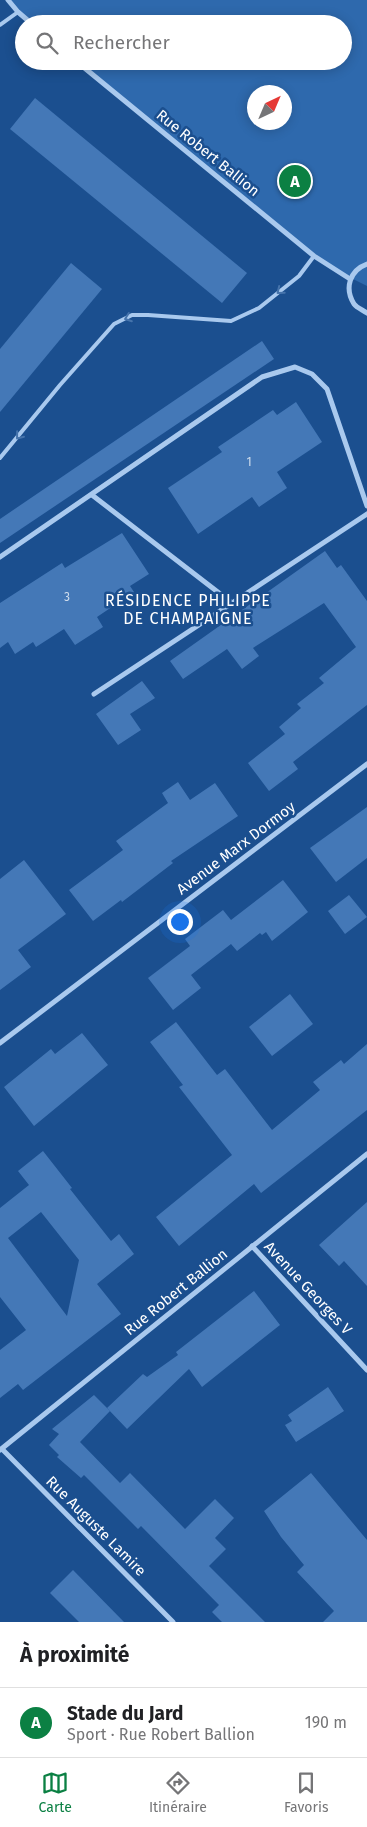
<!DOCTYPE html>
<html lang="fr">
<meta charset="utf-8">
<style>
body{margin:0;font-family:"Fira Sans",sans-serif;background:#f2f2f2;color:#202124}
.compass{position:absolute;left:247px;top:85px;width:45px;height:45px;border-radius:50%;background:#fff;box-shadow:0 2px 12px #0003;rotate:44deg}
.you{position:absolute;left:179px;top:921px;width:18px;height:18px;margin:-12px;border:4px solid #fff;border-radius:50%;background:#1a73e8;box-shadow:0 0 0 8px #1a73e833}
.badge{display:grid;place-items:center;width:32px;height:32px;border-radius:50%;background:#0b8043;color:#fff;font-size:16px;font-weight:700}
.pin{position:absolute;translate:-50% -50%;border:2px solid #fff;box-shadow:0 1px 5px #0006}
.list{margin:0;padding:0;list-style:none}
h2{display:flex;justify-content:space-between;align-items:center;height:65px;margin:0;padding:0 20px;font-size:21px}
h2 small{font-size:16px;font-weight:400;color:#757577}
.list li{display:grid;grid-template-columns:32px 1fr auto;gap:15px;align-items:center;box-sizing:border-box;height:70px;padding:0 20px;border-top:1px solid #e0e0e0}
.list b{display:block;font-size:19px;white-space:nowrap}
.list p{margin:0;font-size:16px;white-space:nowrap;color:#757577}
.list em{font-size:16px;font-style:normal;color:#757577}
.icon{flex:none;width:28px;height:28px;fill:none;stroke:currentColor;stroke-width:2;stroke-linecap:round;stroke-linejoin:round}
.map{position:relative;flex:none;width:367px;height:1622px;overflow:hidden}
.search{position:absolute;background:#fff;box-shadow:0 2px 12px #0003;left:15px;right:15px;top:15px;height:55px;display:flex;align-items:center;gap:12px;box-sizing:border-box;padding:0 18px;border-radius:28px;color:#757577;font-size:19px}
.sheet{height:135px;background:#fff}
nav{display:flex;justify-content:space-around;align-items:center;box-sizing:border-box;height:70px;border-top:1px solid #e0e0e0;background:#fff;font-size:14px;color:#757577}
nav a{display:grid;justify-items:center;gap:2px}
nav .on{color:#0b8043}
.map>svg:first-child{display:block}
.green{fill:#2e69ad;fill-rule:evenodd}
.building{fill:#4478b7;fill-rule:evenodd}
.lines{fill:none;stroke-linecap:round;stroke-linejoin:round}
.lane{stroke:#a9c9ee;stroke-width:4}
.street{stroke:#a9c9ee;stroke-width:5}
.oneway{stroke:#4674ac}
.labels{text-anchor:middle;stroke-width:5;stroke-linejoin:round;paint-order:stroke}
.number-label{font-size:12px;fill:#d0dded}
.street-label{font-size:15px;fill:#fff;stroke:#1b4f8f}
.neighbourhood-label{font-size:16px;letter-spacing:1px;fill:#fff;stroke:#1b4f8f}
</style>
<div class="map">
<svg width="367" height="1622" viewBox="0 0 367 1622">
<rect width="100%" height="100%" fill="#1b4f8f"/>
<!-- green -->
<path class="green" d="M8,0H367V286L331,268L76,61H343V24H32ZM255,92H284V122H255Z"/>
<!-- building -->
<g class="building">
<polygon points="35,98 247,273 222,303 10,129"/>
<polygon points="71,263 102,289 0,412 0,349"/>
<polygon points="262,341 274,359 0,543 0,519"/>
<polygon points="296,402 322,442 277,472 287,488 259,507 252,497 198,534 168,488 222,452 218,447 273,410 277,415"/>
<polygon points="122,533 149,574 130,586 134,592 97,617 103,627 75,645 64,629 36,647 33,642 15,654 8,642 0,648 0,603 62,563 65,568"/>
<polygon points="325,551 337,568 341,565 367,601 367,705 293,762 298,769 269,791 248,763 285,734 279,727 301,708 297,704 324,683 319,678 356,647 324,603 253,648 259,656 242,669 227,649 183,679 170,661"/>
<polygon points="142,681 155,698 130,714 141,730 118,745 96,714"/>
<polygon points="178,782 190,800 215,783 238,816 171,861 173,863 122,902 121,900 93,921 69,890 123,850 116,841 168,803 162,793"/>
<polygon points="367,807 367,858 336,882 310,848"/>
<polygon points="24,860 66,914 18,950 31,967 0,990 0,879"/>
<polygon points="283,880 308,912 272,941 266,932 262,935 260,933 237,951 231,944 191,975 201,988 173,1010 148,978 190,946 185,939 223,910 231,920"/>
<polygon points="349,895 367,917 345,934 328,911"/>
<polygon points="290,994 313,1024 272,1056 249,1027"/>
<polygon points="176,1022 217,1075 225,1069 272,1130 320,1090 313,1082 341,1060 344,1064 367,1044 367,1110 261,1193 254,1184 179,1246 156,1217 232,1155 179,1087 183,1085 150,1042"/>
<polygon points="82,1033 108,1065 34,1126 4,1087 51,1049 55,1054"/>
<path d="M43,1151L72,1188L70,1189L111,1241L119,1234L134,1254L97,1284L121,1314L23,1390L18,1384L0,1398V1350L26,1330L0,1297V1208L29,1185L18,1171ZM41,1212L79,1260L67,1316L8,1238Z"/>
<polygon points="367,1202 367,1286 344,1261 339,1266 319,1245"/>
<polygon points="254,1291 280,1325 232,1363 202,1387 189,1369 127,1429 107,1408 143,1374 147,1377 178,1355 176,1352"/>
<polygon points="328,1387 344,1411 296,1442 285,1425 292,1421 288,1415"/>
<polygon points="94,1395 110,1411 80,1442 120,1483 130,1473 185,1529 215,1499 234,1518 215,1538 226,1549 209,1566 265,1622 222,1622 212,1612 219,1605 141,1526 138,1529 84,1475 81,1478 57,1457 59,1455 49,1445 59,1434 52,1429"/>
<polygon points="311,1473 367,1540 367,1622 323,1622 334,1611 297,1572 304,1565 281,1537 264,1511"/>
<polygon points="73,1570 124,1622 79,1622 50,1593"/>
</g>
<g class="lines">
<!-- lane -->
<g class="lane">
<polyline points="0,25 18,12"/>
<polyline points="0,458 60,385 114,324 132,315 148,315 231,321 259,308 299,276 314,256"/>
</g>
<!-- street -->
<g class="street">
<polyline points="8,0 18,12 32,24"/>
<polyline points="76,61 314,256 350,279"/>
<path d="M367,264C350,270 344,288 354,304C357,308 363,310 367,313"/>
<polyline points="92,495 232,603"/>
<polyline points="0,557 262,377 295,367 312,374 327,389 367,506"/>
<polyline points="94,694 367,514"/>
<polyline points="0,1043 367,764"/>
<polyline points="252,1246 367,1370"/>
<polyline points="2,1449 173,1622"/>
<polyline points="0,1450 367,1154"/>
</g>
</g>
<!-- one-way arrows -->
<defs><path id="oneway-chevron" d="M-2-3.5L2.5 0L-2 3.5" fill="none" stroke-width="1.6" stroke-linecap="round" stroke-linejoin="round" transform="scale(1.25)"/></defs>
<g class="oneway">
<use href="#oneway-chevron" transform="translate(280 291) rotate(141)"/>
<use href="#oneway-chevron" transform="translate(128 318) rotate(160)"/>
<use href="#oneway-chevron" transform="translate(19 436) rotate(129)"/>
</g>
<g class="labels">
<!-- number labels -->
<g class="number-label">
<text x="249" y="466">1</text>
<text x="67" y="601">3</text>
</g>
<!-- street labels -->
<g class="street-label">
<text transform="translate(208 153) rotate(39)" y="5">Rue Robert Ballion</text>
<text transform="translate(236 848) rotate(-37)" y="5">Avenue Marx Dormoy</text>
<text transform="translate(308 1288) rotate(47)" y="5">Avenue Georges V</text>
<text transform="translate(176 1292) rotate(-39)" y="5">Rue Robert Ballion</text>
<text transform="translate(96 1526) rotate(45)" y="5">Rue Auguste Lamire</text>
</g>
<!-- neighbourhood labels -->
<g class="neighbourhood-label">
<text x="188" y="606">RÉSIDENCE PHILIPPE<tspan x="188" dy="18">DE CHAMPAIGNE</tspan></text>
</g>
</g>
</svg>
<svg class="compass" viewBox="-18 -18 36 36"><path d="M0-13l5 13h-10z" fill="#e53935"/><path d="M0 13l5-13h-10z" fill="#757577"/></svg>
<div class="you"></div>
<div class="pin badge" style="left:295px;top:181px">A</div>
<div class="search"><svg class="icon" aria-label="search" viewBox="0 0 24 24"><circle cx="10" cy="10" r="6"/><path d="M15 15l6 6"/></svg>Rechercher</div>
</div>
<section class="sheet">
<h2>À proximité<small></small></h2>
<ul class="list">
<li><span class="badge">A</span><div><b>Stade du Jard</b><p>Sport · Rue Robert Ballion</p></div><em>190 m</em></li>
</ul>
</section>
<nav>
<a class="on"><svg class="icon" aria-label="map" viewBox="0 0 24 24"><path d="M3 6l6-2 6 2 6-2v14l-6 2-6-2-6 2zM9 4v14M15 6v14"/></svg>Carte</a>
<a><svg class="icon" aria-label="directions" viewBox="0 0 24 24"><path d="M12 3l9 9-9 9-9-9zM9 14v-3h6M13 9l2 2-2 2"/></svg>Itinéraire</a>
<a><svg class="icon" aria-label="saved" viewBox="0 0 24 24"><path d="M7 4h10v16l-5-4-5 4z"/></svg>Favoris</a>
</nav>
